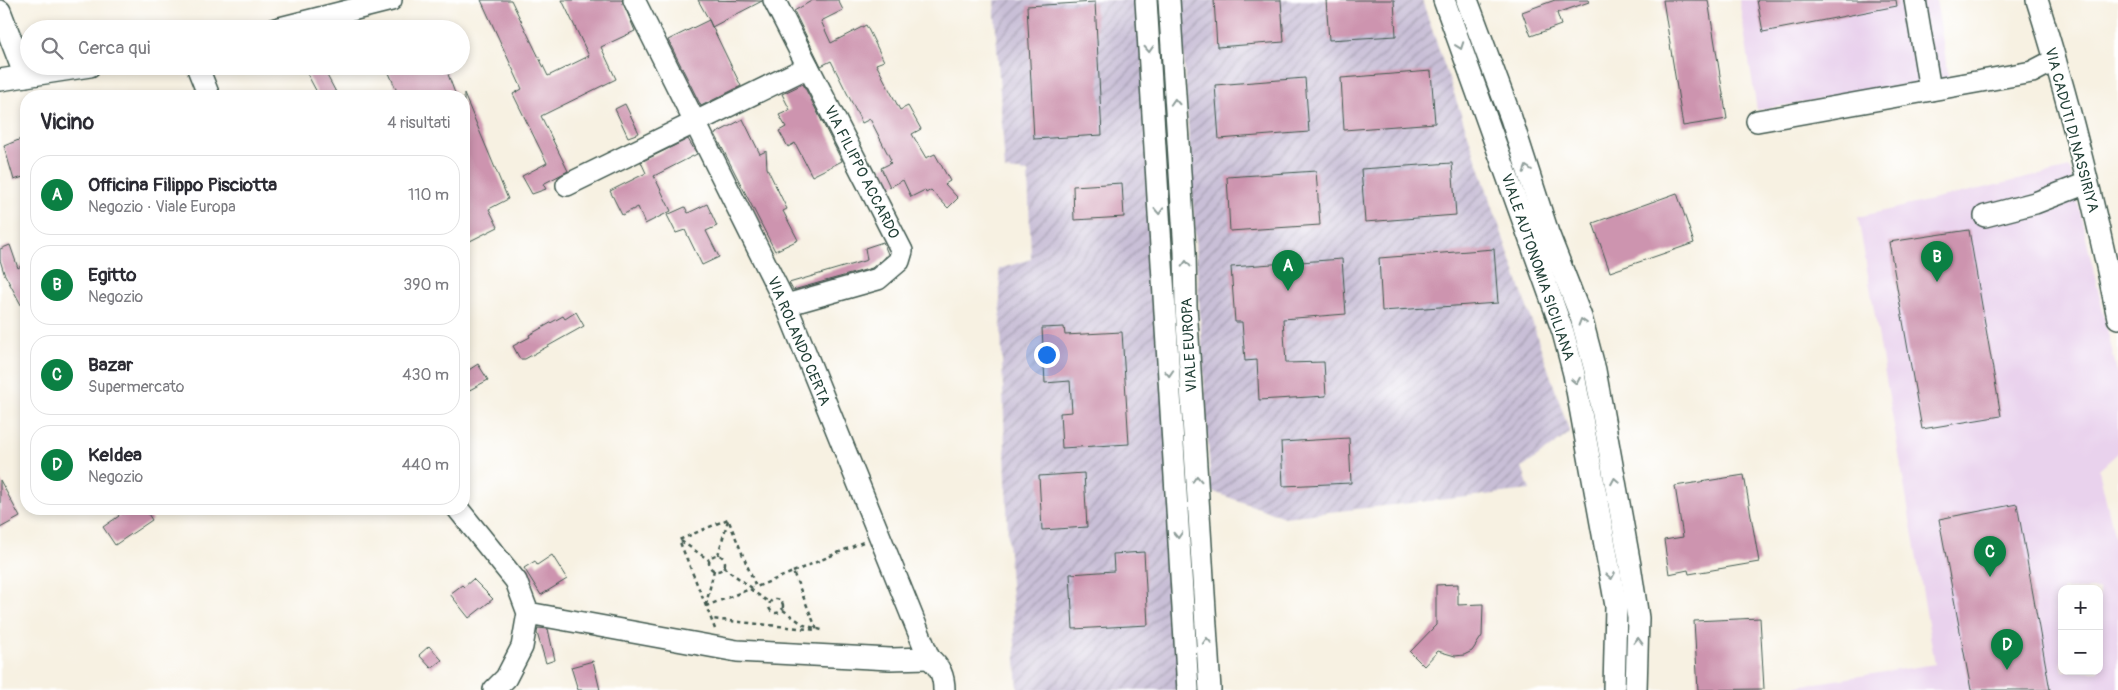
<!DOCTYPE html>
<html lang="it">
<meta charset="utf-8">
<style>
body{margin:0;font-family:Pangolin,sans-serif;background:#f7f7f7;color:#2b2b33}
.controls{position:absolute;right:15px;bottom:15px;display:grid;overflow:hidden;border-radius:10px;box-shadow:0 2px 8px #0003}
.controls button{width:45px;height:45px;display:grid;place-items:center;padding:0;border:0;border-bottom:1px solid #e1e1e2;background:#fff;color:#2b2b33;font:25px sans-serif}
.you{position:absolute;left:1046px;top:354px;width:18px;height:18px;margin:-12px;border:4px solid #fff;border-radius:50%;background:#1a73e8;box-shadow:0 0 0 8px #1a73e833}
.badge{display:grid;place-items:center;width:32px;height:32px;border-radius:50%;background:#0b8043;color:#fff;font-size:16px;font-weight:700}
.pin{position:absolute;translate:-50% -41px;filter:drop-shadow(0 1px 2px #0008)}
.pin::after{content:'';position:absolute;top:26px;width:18px;height:15px;background:inherit;clip-path:polygon(0 0,100% 0,50% 100%)}
.list{margin:0;padding:0;list-style:none}
h2{display:flex;justify-content:space-between;align-items:center;height:65px;margin:0;padding:0 20px;font-size:21px}
h2 small{font-size:16px;font-weight:400;color:#7c7c81}
.list li{display:grid;grid-template-columns:32px 1fr auto;gap:15px;align-items:center;box-sizing:border-box;height:80px;margin:0 10px 10px;padding:0 10px;border:1px solid #e1e1e2;border-radius:20px}
.list b{display:block;font-size:19px;white-space:nowrap}
.list p{margin:0;font-size:16px;white-space:nowrap;color:#7c7c81}
.list em{font-size:16px;font-style:normal;color:#7c7c81}
.icon{flex:none;width:28px;height:28px;fill:none;stroke:currentColor;stroke-width:2;stroke-linecap:round;stroke-linejoin:round}
.map{position:relative;flex:none;width:2118px;height:690px;overflow:hidden}
.search{position:absolute;background:#fff;box-shadow:0 2px 8px #0003;left:20px;top:20px;width:450px;height:55px;display:flex;align-items:center;gap:12px;box-sizing:border-box;padding:0 18px;border-radius:28px;color:#7c7c81;font-size:19px}
.panel{position:absolute;background:#fff;box-shadow:0 2px 8px #0003;left:20px;top:90px;width:450px;height:425px;border-radius:20px}
.map>svg:first-child{display:block}
.built{fill:#e9d2ed;fill-rule:evenodd}
.industrial{fill:url(#industrial-furrows)}
.building{fill:#cd94af}
.lines{fill:none;stroke-linecap:round;stroke-linejoin:round}
.minor-casing{stroke:#3f584e;stroke-width:24}
.path{stroke:#3f584e;stroke-width:2.5;stroke-dasharray:4 4;stroke-linecap:butt}
.minor{stroke:#fff;stroke-width:21}
.oneway{stroke:#8f9e9a}
.labels{text-anchor:middle;stroke-width:4;stroke-linejoin:round;paint-order:stroke}
.street-label{font-size:15px;fill:#1f3d34;stroke:#fff}
</style>
<div class="map">
<svg width="2118" height="690" viewBox="0 0 2118 690">
<defs>
<pattern id="industrial-furrows" width="10" height="10" patternUnits="userSpaceOnUse" patternTransform="scale(1.25)"><rect width="10" height="10" fill="#c9bfd7"/><path d="M-1 1l2-2M0 10L10 0M9 11l2-2" fill="none" stroke="#a39caf"/></pattern>
</defs>
<rect width="100%" height="100%" fill="#fff"/>
<filter id="ink" filterUnits="userSpaceOnUse"><feTurbulence type="fractalNoise" baseFrequency=".02" numOctaves="2"/><feDisplacementMap in="SourceGraphic" scale="10" xChannelSelector="R" yChannelSelector="G"/><feConvolveMatrix kernelMatrix="1 2 1 2 8 2 1 2 1" color-interpolation-filters="sRGB"/></filter>
<filter id="wash" filterUnits="userSpaceOnUse"><feTurbulence type="fractalNoise" baseFrequency=".0096" numOctaves="4" result="noise"/><feDisplacementMap in="SourceGraphic" scale="20" xChannelSelector="R" yChannelSelector="G"/><feGaussianBlur stdDeviation="1.12" result="paint"/><feColorMatrix in="noise" values="0 0 0 0 0 0 0 0 0 0 0 0 0 0 0 0 0 1.4 0 .05"/><feComposite in="paint" operator="in"/></filter>
<g filter="url(#wash)">
<rect width="100%" height="100%" fill="#f7f1e2"/>
<!-- built -->
<g class="built">
<polygon points="1739,0 1936,0 1949,79 1757,110"/>
<path d="M2070,168L2118,376V453L2099,470L2118,551V690H1785V688L1935,664L1858,217ZM2062,589H2099V671H2062Z"/>
</g>
<!-- industrial -->
<g class="industrial">
<polygon points="994,0 1139,0 1183,690 1018,690 1008,539 999,269 1031,259 1028,172 1005,170"/>
<polygon points="1180,0 1422,0 1570,433 1522,468 1530,490 1284,517 1211,491"/>
</g>
<g id="blocks">
<!-- building -->
<g class="building">
<polygon points="481,0 511,0 548,76 589,56 562,0 622,0 635,31 601,47 616,79 541,116 568,171 543,184 546,189 532,194 522,176 547,163 513,94 522,89"/>
<polygon points="698,0 762,1 712,27 709,20 741,86 701,106 668,40 709,20"/>
<polygon points="813,0 838,0 843,10 821,21 831,43 866,25 884,61 876,64 900,110 908,106 921,129 912,134 926,158 935,154 950,181 945,184 958,198 948,208 931,190 926,193 925,190 911,197 903,180 890,187 881,168 891,163 889,161 891,160 870,119 862,123 831,61 821,66 794,11"/>
<polygon points="1214,0 1281,0 1284,42 1217,47"/>
<polygon points="1326,0 1394,0 1396,36 1329,40"/>
<polygon points="1555,0 1588,0 1589,2 1557,13 1561,25 1531,36 1522,12"/>
<polygon points="1663,0 1708,0 1727,119 1683,126"/>
<polygon points="1757,0 1896,0 1897,6 1763,32"/>
<polygon points="1095,2 1102,135 1034,139 1027,6"/>
<polygon points="303,66 322,66 338,96 319,96"/>
<polygon points="386,66 445,66 456,96 399,96"/>
<polygon points="1431,71 1435,123 1344,130 1341,78"/>
<polygon points="1305,78 1309,132 1219,139 1215,85"/>
<polygon points="803,84 842,161 812,176 795,143 788,147 779,131 786,127 779,115 790,110 782,94"/>
<polygon points="464,94 508,199 489,209 498,227 464,244"/>
<polygon points="625,104 639,133 628,137 615,109"/>
<polygon points="743,119 760,154 766,151 767,168 787,209 783,211 798,240 775,251 715,134"/>
<polygon points="26,137 26,176 14,180 4,146"/>
<polygon points="688,139 697,154 654,176 671,211 645,224 638,207 622,215 610,191 646,173 641,162"/>
<polygon points="1452,163 1456,215 1365,222 1361,169"/>
<polygon points="1316,171 1320,225 1230,231 1227,177"/>
<polygon points="1122,183 1124,217 1074,220 1073,186"/>
<polygon points="1677,193 1694,243 1610,272 1593,223"/>
<polygon points="707,204 717,226 706,231 719,257 702,265 685,230 676,233 667,215 685,207 688,213"/>
<polygon points="1969,230 2001,416 1922,429 1889,242"/>
<polygon points="883,242 888,254 872,268 793,290 789,283 867,260 865,248"/>
<polygon points="10,245 18,268 26,263 26,314 4,273 0,260 0,249"/>
<polygon points="1494,249 1498,303 1382,311 1379,258"/>
<polygon points="1342,259 1346,314 1283,319 1286,363 1324,362 1326,396 1259,400 1257,360 1245,361 1242,322 1235,322 1231,267"/>
<polygon points="576,312 584,326 525,359 520,359 513,346 530,337 529,335 563,316 565,319"/>
<polygon points="1064,327 1065,335 1122,332 1129,444 1062,448 1060,413 1072,412 1070,381 1045,383 1042,328"/>
<polygon points="478,364 488,380 464,393 464,373"/>
<polygon points="1349,438 1351,483 1283,486 1281,442"/>
<polygon points="1084,473 1087,527 1042,530 1039,476"/>
<polygon points="1744,475 1759,562 1689,574 1688,570 1669,574 1664,540 1683,537 1675,486"/>
<polygon points="0,480 20,517 0,528"/>
<polygon points="2017,504 2050,690 1971,690 1939,519"/>
<polygon points="115,509 145,509 152,520 115,545 103,527 119,516"/>
<polygon points="1144,552 1148,625 1073,629 1070,574 1114,571 1113,554"/>
<polygon points="552,555 567,579 541,595 524,568 535,561 537,565"/>
<polygon points="473,579 493,599 469,618 450,594 462,585 464,587"/>
<polygon points="1458,584 1458,605 1483,604 1482,636 1472,651 1464,655 1455,656 1438,651 1424,666 1410,652 1436,625 1436,585"/>
<polygon points="1760,618 1764,689 1698,690 1694,621"/>
<polygon points="538,628 548,629 555,660 546,663 537,633"/>
<polygon points="429,646 442,660 431,668 419,655"/>
<polygon points="593,661 600,690 578,690 571,667"/>
</g>
</g>
</g>
<g filter="url(#ink)">
<use href="#blocks" fill-opacity="0" stroke="#3f584e" stroke-width="1"/>
<g class="lines">
<!-- minor casing -->
<g class="minor-casing">
<g id="minor">
<path d="M634,0L786,305L929,658C940,667 944,676 944,690"/>
<polyline points="774,0 902,251 899,261 878,279 786,305"/>
<polyline points="1146,0 1188,690"/>
<polyline points="1169,0 1185,252 1186,306 1210,690"/>
<polyline points="1444,0 1563,332 1574,374 1616,606 1614,690"/>
<polyline points="1467,0 1511,118 1548,233 1581,317 1595,370 1630,565 1638,618 1636,690"/>
<polyline points="1915,0 1930,90"/>
<path d="M2037,0C2070,104 2096,211 2118,318"/>
<polyline points="0,11 25,76"/>
<polyline points="276,29 391,0"/>
<polyline points="197,66 209,96"/>
<polyline points="0,80 90,66"/>
<polyline points="1757,121 2032,72 2055,60"/>
<polyline points="567,185 808,67"/>
<polyline points="1985,216 2035,203 2087,183"/>
<polyline points="458,509 516,581 528,613 522,647 506,678 494,690"/>
<polyline points="528,613 737,651 890,659 929,658"/>
</g>
</g>
<!-- path -->
<g class="path">
<polyline points="681,541 709,560"/>
<polyline points="718,555 728,520"/>
<circle cx="717" cy="563" r="8"/>
<polyline points="723,567 752,588"/>
<polyline points="793,572 863,542"/>
<circle cx="776" cy="606" r="7"/>
<polyline points="706,605 714,570"/>
<polyline points="706,606 679,540 728,519 756,587 793,572 817,630 711,619"/>
<polyline points="783,610 804,625 825,631"/>
<polyline points="715,629 706,606 750,589 770,603"/>
</g>
<!-- minor -->
<use href="#minor" class="minor"/>
</g>
<!-- one-way arrows -->
<defs><path id="oneway-chevron" d="M-2-3.5L2.5 0L-2 3.5" fill="none" stroke-width="1.6" stroke-linecap="round" stroke-linejoin="round" transform="scale(1.25)"/></defs>
<g class="oneway">
<use href="#oneway-chevron" transform="translate(1460 46) rotate(70)"/>
<use href="#oneway-chevron" transform="translate(1149 49) rotate(87)"/>
<use href="#oneway-chevron" transform="translate(1175 102) rotate(-93)"/>
<use href="#oneway-chevron" transform="translate(1527 169) rotate(-108)"/>
<use href="#oneway-chevron" transform="translate(1159 211) rotate(87)"/>
<use href="#oneway-chevron" transform="translate(1186 264) rotate(-91)"/>
<use href="#oneway-chevron" transform="translate(1582 322) rotate(-107)"/>
<use href="#oneway-chevron" transform="translate(1169 373) rotate(87)"/>
<use href="#oneway-chevron" transform="translate(1576 381) rotate(79)"/>
<use href="#oneway-chevron" transform="translate(1197 479) rotate(-93)"/>
<use href="#oneway-chevron" transform="translate(1615 481) rotate(-100)"/>
<use href="#oneway-chevron" transform="translate(1178 535) rotate(87)"/>
<use href="#oneway-chevron" transform="translate(1611 576) rotate(80)"/>
<use href="#oneway-chevron" transform="translate(1207 641) rotate(-93)"/>
<use href="#oneway-chevron" transform="translate(1638 641) rotate(-89)"/>
</g>
</g>
<g class="labels">
<!-- street labels -->
<g class="street-label">
<text transform="translate(2072 130) rotate(75)" y="5">VIA CADUTI DI NASSIRIYA</text>
<text transform="translate(862 172) rotate(63)" y="5">VIA FILIPPO ACCARDO</text>
<text transform="translate(1538 267) rotate(71)" y="5">VIALE AUTONOMIA SICILIANA</text>
<text transform="translate(799 341) rotate(67)" y="5">VIA ROLANDO CERTA</text>
<text transform="translate(1189 345) rotate(-93)" y="5">VIALE EUROPA</text>
</g>
</g>
</svg>
<div class="controls">
<button>+</button>
<button>−</button>
</div>
<div class="you"></div>
<div class="pin badge" style="left:1288px;top:291px">A</div>
<div class="pin badge" style="left:1937px;top:282px">B</div>
<div class="pin badge" style="left:1990px;top:577px">C</div>
<div class="pin badge" style="left:2007px;top:670px">D</div>
<div class="search"><svg class="icon" aria-label="search" viewBox="0 0 24 24"><circle cx="10" cy="10" r="6"/><path d="M15 15l6 6"/></svg>Cerca qui</div>
<section class="panel">
<h2>Vicino<small>4 risultati</small></h2>
<ul class="list">
<li><span class="badge">A</span><div><b>Officina Filippo Pisciotta</b><p>Negozio · Viale Europa</p></div><em>110 m</em></li>
<li><span class="badge">B</span><div><b>Egitto</b><p>Negozio</p></div><em>390 m</em></li>
<li><span class="badge">C</span><div><b>Bazar</b><p>Supermercato</p></div><em>430 m</em></li>
<li><span class="badge">D</span><div><b>KeIdea</b><p>Negozio</p></div><em>440 m</em></li>
</ul>
</section>
</div>
